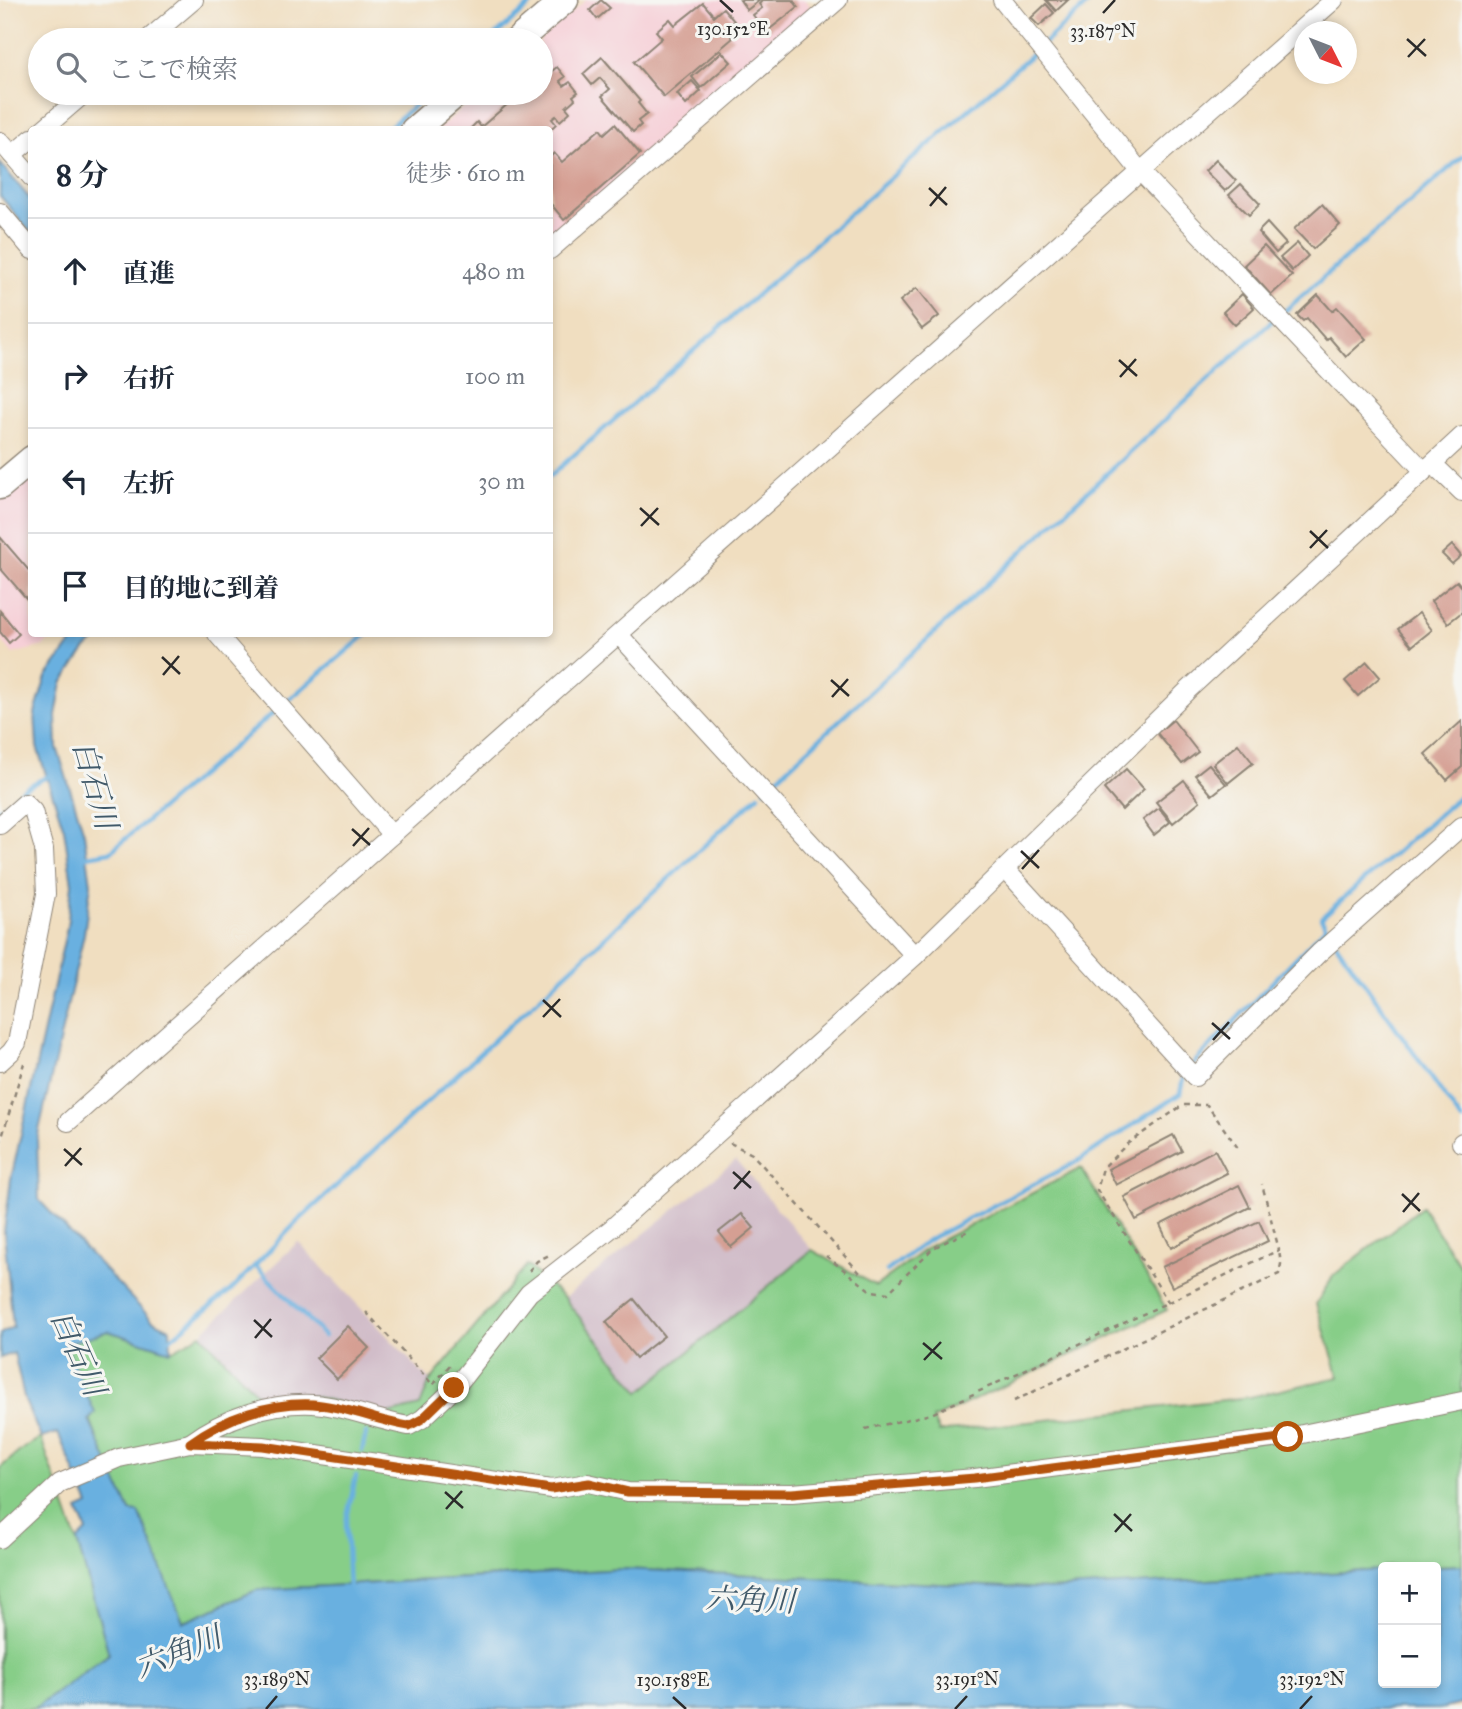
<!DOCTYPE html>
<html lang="ja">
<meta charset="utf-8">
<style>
body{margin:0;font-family:"IM FELL Great Primer","Noto Serif JP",serif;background:#f2f2f3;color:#1f2937}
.controls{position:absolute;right:21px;bottom:21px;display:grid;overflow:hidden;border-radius:7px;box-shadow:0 4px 10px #0003}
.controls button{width:63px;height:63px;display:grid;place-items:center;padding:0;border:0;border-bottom:2px solid #e0e1e3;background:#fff;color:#1f2937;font:35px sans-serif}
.compass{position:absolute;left:1294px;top:21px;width:63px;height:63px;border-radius:50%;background:#fff;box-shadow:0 4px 10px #0003;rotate:132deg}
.stop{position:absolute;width:21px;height:21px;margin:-16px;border:5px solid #b45309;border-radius:50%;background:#fff}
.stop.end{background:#b45309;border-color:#fff;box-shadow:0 2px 7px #0008}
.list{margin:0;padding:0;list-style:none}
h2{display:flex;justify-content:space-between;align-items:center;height:91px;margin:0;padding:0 28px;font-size:30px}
h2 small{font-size:23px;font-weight:400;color:#747a83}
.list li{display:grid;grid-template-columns:46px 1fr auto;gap:21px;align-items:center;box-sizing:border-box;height:105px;padding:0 28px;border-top:2px solid #e0e1e3}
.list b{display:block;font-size:26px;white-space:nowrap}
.list em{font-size:23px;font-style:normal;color:#747a83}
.icon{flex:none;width:38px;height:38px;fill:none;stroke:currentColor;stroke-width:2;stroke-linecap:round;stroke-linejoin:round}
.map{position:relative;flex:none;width:1462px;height:1709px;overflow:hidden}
.search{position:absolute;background:#fff;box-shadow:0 4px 10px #0003;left:28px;top:28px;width:525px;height:77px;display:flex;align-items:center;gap:18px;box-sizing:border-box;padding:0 24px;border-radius:38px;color:#747a83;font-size:26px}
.panel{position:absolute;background:#fff;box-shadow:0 4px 10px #0003;left:28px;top:126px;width:525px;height:511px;border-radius:7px}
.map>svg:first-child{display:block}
.built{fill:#f6cfd7}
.industrial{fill:#d1bdc9}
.green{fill:#87ce88;stroke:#597c5a;stroke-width:2}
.water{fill:#69b0e0;stroke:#4a6e86;stroke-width:2}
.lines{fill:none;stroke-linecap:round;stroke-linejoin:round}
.stream{stroke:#69b0e0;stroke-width:4.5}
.building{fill:#d59f93}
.street-casing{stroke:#8e8476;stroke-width:20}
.primary-casing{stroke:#8e8476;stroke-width:29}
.path{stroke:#8e8476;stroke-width:2.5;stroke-dasharray:5 5;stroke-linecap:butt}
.street{stroke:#fff;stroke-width:18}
.primary{stroke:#fff;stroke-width:26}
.route{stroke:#b45309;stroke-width:9}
.ticks{fill:none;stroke:#2b2b2b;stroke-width:2.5}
.labels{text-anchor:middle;stroke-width:6;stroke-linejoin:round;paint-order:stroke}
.water-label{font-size:30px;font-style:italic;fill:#415a6a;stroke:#f6f6f2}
.ticks-label{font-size:18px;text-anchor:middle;fill:#2b2b2b;stroke:#f6f6f2;stroke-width:6;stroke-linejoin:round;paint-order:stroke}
</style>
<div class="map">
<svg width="1462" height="1709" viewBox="0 0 1462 1709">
<rect width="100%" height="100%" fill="#f6f6f2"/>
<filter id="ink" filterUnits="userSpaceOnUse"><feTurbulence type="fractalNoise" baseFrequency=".0143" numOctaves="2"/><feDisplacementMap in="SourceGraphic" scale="14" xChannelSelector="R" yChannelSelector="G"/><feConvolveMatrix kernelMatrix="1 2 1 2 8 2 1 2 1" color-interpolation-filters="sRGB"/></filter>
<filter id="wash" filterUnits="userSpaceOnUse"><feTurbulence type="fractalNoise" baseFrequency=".00686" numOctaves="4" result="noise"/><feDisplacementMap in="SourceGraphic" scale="28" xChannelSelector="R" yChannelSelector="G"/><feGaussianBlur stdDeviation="1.57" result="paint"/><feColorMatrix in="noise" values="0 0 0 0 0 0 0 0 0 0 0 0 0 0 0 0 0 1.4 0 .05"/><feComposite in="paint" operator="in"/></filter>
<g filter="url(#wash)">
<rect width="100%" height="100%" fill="#f0dec0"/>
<!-- built -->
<g class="built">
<polygon points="586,0 805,0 816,14 550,242 550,130 437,130 480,93 541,93 540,40"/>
<polygon points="31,473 32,634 56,634 43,646 13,654 0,638 0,501"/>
</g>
<!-- industrial -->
<g class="industrial">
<polygon points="736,1160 812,1250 640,1392 564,1298"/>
<polygon points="298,1242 430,1381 420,1406 388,1414 313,1396 262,1399 201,1334"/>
</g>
<!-- green -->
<g class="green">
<path d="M1081,1168L1167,1310L933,1419L939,1432L1250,1397L1339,1377L1316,1304L1333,1276L1422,1207L1462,1269V1565L1383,1567V1570L1048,1589L622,1569L257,1590L183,1622L139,1513L130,1511C102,1458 83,1401 64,1344L108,1331L171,1351L201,1334L262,1399L312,1396L388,1414L420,1406L430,1381L527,1265L564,1298L640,1392L812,1250L876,1286L931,1245Z"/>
<polygon points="41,1438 77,1541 109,1654 34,1709 0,1709 0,1468 26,1446"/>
</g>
<!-- water -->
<g class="water">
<polygon points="0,163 31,200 31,233 0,196"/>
<polygon points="78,634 102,634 85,650 62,683 56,715 57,747 84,833 91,884 84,934 37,1139 39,1200 153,1321 170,1329 171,1351 108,1331 65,1344 95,1413 89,1420 130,1511 139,1512 183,1622 257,1590 623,1569 1048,1589 1383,1570 1383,1683 1436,1683 1436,1567 1425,1567 1462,1565 1462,1704 1439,1709 34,1709 109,1654 77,1541 87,1531 78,1510 89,1505 58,1433 41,1438 25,1401 14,1353 0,1358 0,1334 13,1327 4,1232 11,1179 67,927 72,884 64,829 37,747 35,713 46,677"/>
</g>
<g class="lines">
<!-- stream -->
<g class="stream">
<polyline points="490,40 536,0"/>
<polyline points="1043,44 1092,0"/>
<polyline points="386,130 429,93"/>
<polyline points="1280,315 1462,157"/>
<polyline points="550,476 1037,50"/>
<polyline points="285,703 367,634"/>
<polyline points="765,789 1273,320"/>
<polyline points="0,810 26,787 51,775"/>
<polyline points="81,857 110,852 278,709"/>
<polyline points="1331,936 1321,918 1462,794"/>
<polyline points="1336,943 1462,1121"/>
<polyline points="1192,1065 1325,928"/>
<polyline points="256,1266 324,1336"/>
<polyline points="887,1271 928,1240 1078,1161 1180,1094 1184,1074"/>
<polyline points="166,1337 170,1339 231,1290 295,1224 759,795"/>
<polyline points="362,1451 366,1433"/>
<polyline points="349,1590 346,1522 356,1476"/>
</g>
</g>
<g id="blocks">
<!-- building -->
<g class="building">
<polygon points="601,0 610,8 597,19 590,10"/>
<polygon points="740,0 760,0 747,10"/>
<polygon points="763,0 793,0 798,7 766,32 753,15 762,8 759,4"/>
<polygon points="1046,0 1068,0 1056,11"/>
<polygon points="703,3 714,16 723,8 734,21 725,29 733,38 664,97 634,62 662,38 656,31 670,19 675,25"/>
<polygon points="1046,4 1054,13 1039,26 1031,18"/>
<polygon points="722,52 731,62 701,88 692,77"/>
<polygon points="602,57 640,101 638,103 647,114 638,121 641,125 633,132 602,96 610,89 600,78 592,85 583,74"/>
<polygon points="557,67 565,77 560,81 564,86 570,82 578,92 573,96 575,99 566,107 570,112 560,121 556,116 552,119 556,124 550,130 542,128 540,130 469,130 477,122 481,127 516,97 512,93 541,93 541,76 549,69 552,71"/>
<polygon points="692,81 701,91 686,105 677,94"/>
<polygon points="615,124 640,154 564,220 550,203 550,157 554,153 562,162 600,129 604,134"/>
<polygon points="1216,160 1236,181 1225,191 1205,171"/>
<polygon points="1241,184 1260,204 1249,215 1229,195"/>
<polygon points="1322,204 1340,225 1313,249 1294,229"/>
<polygon points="1267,223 1286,244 1276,253 1258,232"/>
<polygon points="1297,243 1308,256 1292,271 1280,258"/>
<polygon points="1264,246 1292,276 1271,295 1244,265"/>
<polygon points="917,288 939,316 922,329 900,301"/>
<polygon points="1242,294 1254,308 1235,325 1223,312"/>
<polygon points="1318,295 1332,311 1337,307 1366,339 1346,357 1329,337 1326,340 1307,318 1303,321 1297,315"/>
<polygon points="0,537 32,574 32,605 0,568"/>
<polygon points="1452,545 1461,556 1452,564 1442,554"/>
<polygon points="1457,581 1462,587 1462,612 1448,623 1431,601"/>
<polygon points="0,611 19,634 9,643 0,632"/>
<polygon points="1419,613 1432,630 1412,646 1398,629"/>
<polygon points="1367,662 1380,677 1358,696 1345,681"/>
<polygon points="1173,720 1198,752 1182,764 1157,733"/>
<polygon points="1462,721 1462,767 1447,780 1425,754"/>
<polygon points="1238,744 1253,763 1228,783 1213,764"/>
<polygon points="1209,764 1226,784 1212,795 1195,775"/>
<polygon points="1126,769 1144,789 1122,810 1104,789"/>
<polygon points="1184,780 1200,801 1173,823 1156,802"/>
<polygon points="1159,808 1170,822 1154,835 1143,820"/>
<polygon points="1173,1135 1182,1151 1116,1185 1108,1169"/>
<polygon points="1215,1150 1227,1173 1136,1220 1124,1197"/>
<polygon points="1239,1185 1250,1207 1171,1248 1160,1225"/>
<polygon points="742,1214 754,1228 731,1247 719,1232"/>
<polygon points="1259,1221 1268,1241 1172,1287 1162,1267"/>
<polygon points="634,1299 664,1336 636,1358 606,1322"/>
<polygon points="348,1326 369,1348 337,1379 316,1358"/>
</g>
</g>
</g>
<g filter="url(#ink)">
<use href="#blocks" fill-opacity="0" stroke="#8e8476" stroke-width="2"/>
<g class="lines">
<!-- street casing -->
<g class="street-casing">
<g id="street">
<polyline points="1002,0 1140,171 1424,471"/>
<polyline points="147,40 194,0"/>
<polyline points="42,130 85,93"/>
<polyline points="0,141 32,178"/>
<polyline points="12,155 32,138"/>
<polyline points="0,212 32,250"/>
<polyline points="550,250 838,0"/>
<polyline points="1433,464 1462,492"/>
<polyline points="217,634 392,835"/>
<polyline points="619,635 915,956"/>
<polyline points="0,825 25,803 33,811 44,849 46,894 17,1043 11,1052 0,1062"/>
<polyline points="1005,869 1195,1077 1319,953 1462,826"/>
<polyline points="68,1122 1334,0"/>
<polyline points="1461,1143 1462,1142"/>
<path d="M190,1443C224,1418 270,1402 313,1404C345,1406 377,1421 409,1426L422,1419L455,1388L529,1293L612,1228L915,956L1187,691L1462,436"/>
<polyline points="0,1539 60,1483 119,1458 190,1443 263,1446 551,1489 588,1483 628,1492 792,1493 975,1478 1288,1437 1462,1401"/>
</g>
</g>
<!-- primary casing -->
<g class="primary-casing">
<g id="primary">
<polyline points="518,40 565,0"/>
<polyline points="414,130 457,93"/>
<polyline points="0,486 32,459"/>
</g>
</g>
<!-- path -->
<g class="path">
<polyline points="730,1143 752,1154 861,1274"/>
<polyline points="0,1144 24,1063"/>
<polyline points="826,1256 871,1291 888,1293 933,1248 968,1231"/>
<polyline points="529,1271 537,1261 551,1254"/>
<polyline points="1169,1303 1097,1190 1103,1168 1127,1144 1183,1105 1207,1105 1238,1148"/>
<polyline points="366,1312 433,1385 450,1365"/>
<polyline points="1014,1401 1279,1274 1281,1264 1279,1250"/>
<polyline points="865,1429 931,1414 1279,1250 1262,1184"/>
</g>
<!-- street -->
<use href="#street" class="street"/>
<!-- primary -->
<use href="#primary" class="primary"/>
</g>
</g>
<g class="lines" filter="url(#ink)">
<!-- route -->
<path class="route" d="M454,1388L422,1419L409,1426C377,1421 345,1406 313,1404C270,1402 224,1418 190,1443L263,1446L551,1489L589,1483L628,1492L792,1493L975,1478L1288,1437"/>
</g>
<!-- ticks -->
<path class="ticks" d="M720,0L733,12M1103,13L1115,0M1407,39L1426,56M1408,57L1425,39M929,188L947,205M930,206L946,187M1119,360L1137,376M1120,377L1136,359M640,508L659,525M641,526L658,508M1310,531L1328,548M1310,548L1327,530M162,657L180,674M163,675L179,656M831,680L849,696M832,697L848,679M352,829L370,845M353,846L369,828M1021,851L1039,868M1022,869L1039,850M543,1000L561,1017M543,1017L560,999M1212,1023L1230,1039M1213,1040L1229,1022M64,1149L82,1165M65,1166L81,1148M733,1172L751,1188M734,1189L750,1171M1402,1194L1420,1211M1403,1212L1419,1193M254,1320L272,1337M255,1338L271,1319M923,1343L942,1359M924,1360L941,1342M445,1492L463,1508M446,1509L462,1491M1114,1514L1132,1531M1115,1532L1131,1514M673,1697L686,1709M266,1709L277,1696M955,1709L967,1696M1300,1709L1312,1696"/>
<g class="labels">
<!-- water labels -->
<g class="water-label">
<text transform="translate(95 785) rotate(74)" y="10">白石川</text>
<text transform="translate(78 1353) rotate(66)" y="10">白石川</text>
<text transform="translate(750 1600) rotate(2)" y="10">六角川</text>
<text transform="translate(178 1652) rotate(-22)" y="10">六角川</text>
</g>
</g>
<g class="ticks-label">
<text x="733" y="35">130.152°E</text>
<text x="1103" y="37">33.187°N</text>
<text x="277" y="1685">33.189°N</text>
<text x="967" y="1685">33.191°N</text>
<text x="1312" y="1685">33.192°N</text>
<text x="673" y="1686">130.158°E</text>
</g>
</svg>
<div class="controls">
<button>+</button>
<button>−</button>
</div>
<svg class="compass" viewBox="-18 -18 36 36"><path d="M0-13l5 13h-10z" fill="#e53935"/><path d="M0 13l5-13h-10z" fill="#747a83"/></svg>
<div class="stop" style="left:1288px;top:1437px"></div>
<div class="stop end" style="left:454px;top:1388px"></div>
<div class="search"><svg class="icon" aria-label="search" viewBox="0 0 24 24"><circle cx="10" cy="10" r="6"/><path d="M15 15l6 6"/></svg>ここで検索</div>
<section class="panel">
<h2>8 分<small>徒歩 · 610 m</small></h2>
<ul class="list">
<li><svg class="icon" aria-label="ahead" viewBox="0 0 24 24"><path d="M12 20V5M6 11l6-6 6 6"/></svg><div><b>直進</b></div><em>480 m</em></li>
<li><svg class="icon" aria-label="right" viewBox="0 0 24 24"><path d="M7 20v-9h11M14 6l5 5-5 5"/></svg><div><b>右折</b></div><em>100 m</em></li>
<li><svg class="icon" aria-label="left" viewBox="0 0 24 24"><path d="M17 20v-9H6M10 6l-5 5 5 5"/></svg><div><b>左折</b></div><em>30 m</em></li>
<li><svg class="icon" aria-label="arrive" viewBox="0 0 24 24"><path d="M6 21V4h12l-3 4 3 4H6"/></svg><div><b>目的地に到着</b></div></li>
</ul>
</section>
</div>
